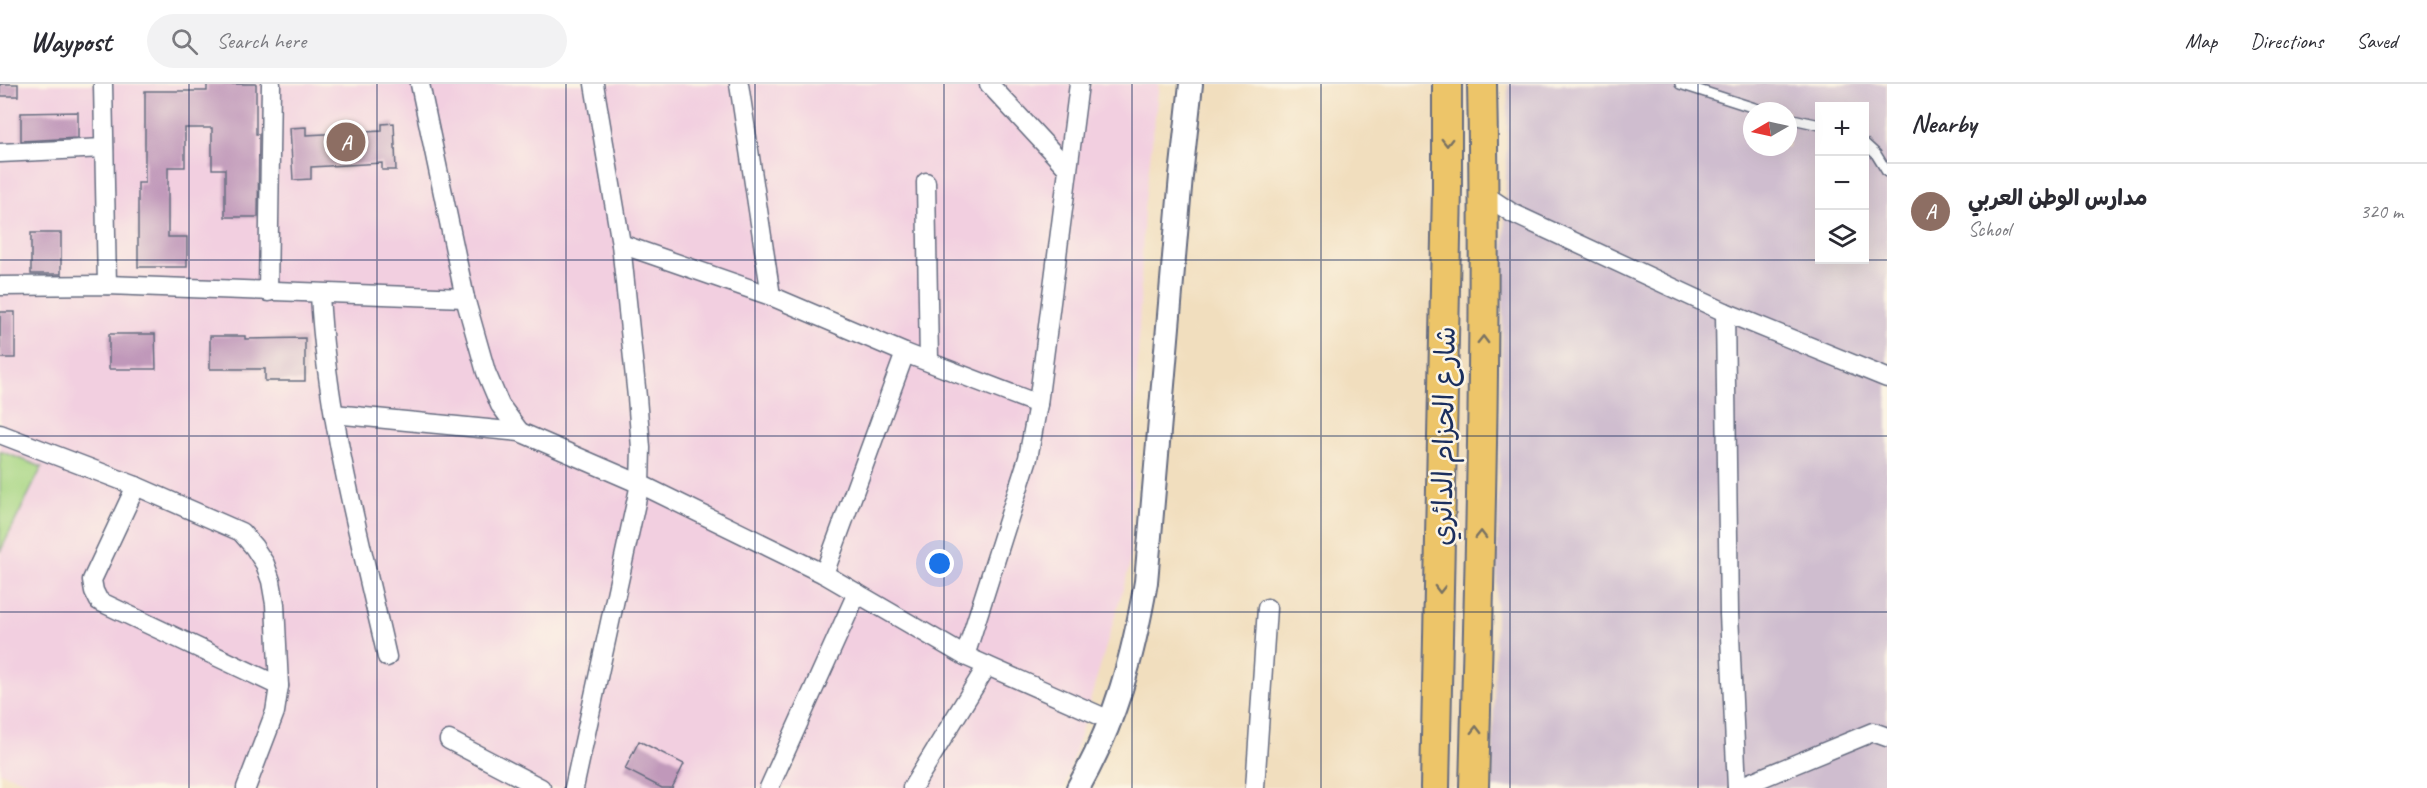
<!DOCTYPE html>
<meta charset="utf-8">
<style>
body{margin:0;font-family:Caveat,"Playpen Sans Arabic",sans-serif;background:#f2f2f3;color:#2b2b33}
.controls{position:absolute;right:18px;top:18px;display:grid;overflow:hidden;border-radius:0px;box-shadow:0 6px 24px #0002}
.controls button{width:54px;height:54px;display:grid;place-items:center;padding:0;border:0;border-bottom:2px solid #e1e1e2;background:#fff;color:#2b2b33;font:30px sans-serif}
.compass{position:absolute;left:1743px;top:18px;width:54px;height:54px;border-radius:50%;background:#fff;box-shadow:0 6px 24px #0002;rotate:261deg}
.you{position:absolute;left:940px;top:480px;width:21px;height:21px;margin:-15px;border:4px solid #fff;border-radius:50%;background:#1a73e8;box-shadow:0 0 0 9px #1a73e833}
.badge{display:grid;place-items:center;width:39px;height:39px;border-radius:50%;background:#b45309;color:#fff;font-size:20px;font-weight:700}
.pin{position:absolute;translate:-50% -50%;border:3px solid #fff;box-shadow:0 2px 6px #0006}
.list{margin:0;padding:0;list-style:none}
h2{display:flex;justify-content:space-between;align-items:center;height:78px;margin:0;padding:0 24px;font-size:26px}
h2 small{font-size:20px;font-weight:400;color:#7c7c81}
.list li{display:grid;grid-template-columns:39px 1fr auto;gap:18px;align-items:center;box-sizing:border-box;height:96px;padding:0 24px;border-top:2px solid #e1e1e2}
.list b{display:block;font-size:22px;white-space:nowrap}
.list p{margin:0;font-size:20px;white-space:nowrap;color:#7c7c81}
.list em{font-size:20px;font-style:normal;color:#7c7c81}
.icon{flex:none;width:33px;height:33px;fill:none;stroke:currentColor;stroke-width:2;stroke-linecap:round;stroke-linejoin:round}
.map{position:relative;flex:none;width:1887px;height:704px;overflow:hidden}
header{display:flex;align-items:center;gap:36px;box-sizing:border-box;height:84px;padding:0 30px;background:#fff;border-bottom:2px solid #e1e1e2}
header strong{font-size:28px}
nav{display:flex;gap:33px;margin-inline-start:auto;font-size:21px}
.search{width:420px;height:54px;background:#f2f2f3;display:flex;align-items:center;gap:15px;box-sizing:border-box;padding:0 21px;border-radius:33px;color:#7c7c81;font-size:22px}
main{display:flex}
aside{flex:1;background:#fff}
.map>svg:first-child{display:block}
.built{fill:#f2cfe0}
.industrial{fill:#cfbdcf;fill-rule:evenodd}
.green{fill:#a6d582;stroke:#608270;stroke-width:1.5}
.building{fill:#c098ba}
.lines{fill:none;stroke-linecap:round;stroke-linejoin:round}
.service-casing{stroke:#666c80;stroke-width:12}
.minor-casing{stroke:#666c80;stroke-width:21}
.tertiary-casing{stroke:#666c80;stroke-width:26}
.trunk-casing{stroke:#666c80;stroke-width:32}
.service{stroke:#fff;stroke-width:9}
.minor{stroke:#fff;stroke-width:18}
.tertiary{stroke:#fff;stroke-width:22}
.trunk{stroke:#edc569;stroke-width:28}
.oneway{stroke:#797263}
.grid{fill:none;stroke:#1b2f5e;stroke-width:1.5;stroke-opacity:0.55}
.labels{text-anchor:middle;stroke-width:5;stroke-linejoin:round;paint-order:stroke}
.street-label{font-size:28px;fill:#1b2f5e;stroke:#fcf5e5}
</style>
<header>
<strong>Waypost</strong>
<div class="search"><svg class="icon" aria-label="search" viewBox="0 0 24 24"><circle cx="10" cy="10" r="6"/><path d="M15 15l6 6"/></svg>Search here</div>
<nav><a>Map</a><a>Directions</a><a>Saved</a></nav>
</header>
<main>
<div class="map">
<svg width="1887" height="704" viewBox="0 0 1887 704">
<rect width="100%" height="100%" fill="#fcf5e5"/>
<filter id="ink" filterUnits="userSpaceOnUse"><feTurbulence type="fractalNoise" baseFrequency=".0167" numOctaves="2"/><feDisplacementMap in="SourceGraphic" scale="12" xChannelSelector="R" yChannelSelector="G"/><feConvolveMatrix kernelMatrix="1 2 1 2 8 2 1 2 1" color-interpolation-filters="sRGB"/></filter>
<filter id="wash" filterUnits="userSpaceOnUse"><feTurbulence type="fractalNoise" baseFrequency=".008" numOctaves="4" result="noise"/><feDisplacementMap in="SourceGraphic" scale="24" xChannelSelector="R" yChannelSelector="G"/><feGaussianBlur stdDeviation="1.35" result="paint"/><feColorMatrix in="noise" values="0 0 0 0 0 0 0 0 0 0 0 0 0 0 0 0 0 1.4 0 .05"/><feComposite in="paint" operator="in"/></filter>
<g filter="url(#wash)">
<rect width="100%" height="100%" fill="#f1debe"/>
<!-- built -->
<polygon class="built" points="0,0 1159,0 1144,125 1129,484 1065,702 1063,704 46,704 0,688"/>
<!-- industrial -->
<path class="industrial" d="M1508,0H1887V704H1492ZM1820,22H1864V176H1820ZM1752,27H1788V63H1752Z"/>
<!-- green -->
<polygon class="green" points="0,367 42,383 0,468"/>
<g id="blocks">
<!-- building -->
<g class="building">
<rect x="0" y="0" width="18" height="12"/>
<polygon points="207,0 256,0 256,50 259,50 258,133 225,133 225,85 212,85 212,44 185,44 185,83 168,83 168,153 187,153 187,183 138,183 138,99 145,99 145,7 207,7"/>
<polygon points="78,28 78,54 21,57 21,29"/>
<polygon points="394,39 396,86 382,86 382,79 311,83 311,95 293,96 290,44 306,43 306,51 382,47 382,40"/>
<rect x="31" y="149" width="30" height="41"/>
<rect x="0" y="228" width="15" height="46"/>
<polygon points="109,250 155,250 156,285 109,285"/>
<polygon points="210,252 245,252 245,255 305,254 305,297 265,297 265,285 210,285"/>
<polygon points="639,657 684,680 672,704 662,704 625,685"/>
</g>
</g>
</g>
<g filter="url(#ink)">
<use href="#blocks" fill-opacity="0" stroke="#666c80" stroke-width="1.5"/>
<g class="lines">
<!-- service casing -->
<g class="service-casing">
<g id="service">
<polyline points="1680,0 1764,27"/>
<polyline points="1788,34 1820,41"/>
<polyline points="1864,59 1876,70 1887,88"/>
</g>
</g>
<!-- minor casing -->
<g class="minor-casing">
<g id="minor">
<polyline points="103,0 107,201"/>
<polyline points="420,0 465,214 486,288 500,321 520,348"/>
<polyline points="739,0 771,212"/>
<polyline points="989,0 1067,84"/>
<polyline points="0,69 104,64"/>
<polyline points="926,98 929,277"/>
<polyline points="1485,111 1512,129 1725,228 1887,294"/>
<polyline points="621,160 771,212 905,269 1038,320"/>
<polyline points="0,202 107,201 465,214"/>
<polyline points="268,208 271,0"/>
<path d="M320,210C326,332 360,454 387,573"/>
<polyline points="1725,228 1729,530 1737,704"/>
<polyline points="334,330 520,348 640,400 824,490 965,572 1112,637"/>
<polyline points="0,350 136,402 241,448 254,463 265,480 271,497 275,520 279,602 275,628 246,704"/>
<polyline points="136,402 92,496 94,507 99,517 279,602"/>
<polyline points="824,490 905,269"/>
<polyline points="965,572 1028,374 1038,320 1079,0"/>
<polyline points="449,656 541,704"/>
<polyline points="574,704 640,400 641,364 637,313 621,160 594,0"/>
<polyline points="769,704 857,509"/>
<polyline points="912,704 987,582"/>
<polyline points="1255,704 1267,524"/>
<polyline points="1737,704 1873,648 1887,653"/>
</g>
</g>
<!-- tertiary casing -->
<g class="tertiary-casing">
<path id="tertiary" d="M1078,704C1116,637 1133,573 1146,498L1181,92L1191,0"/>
</g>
<!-- trunk casing -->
<g class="trunk-casing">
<g id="trunk">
<polyline points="1435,704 1447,104 1447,0"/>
<path d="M1474,704C1480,469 1487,235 1482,0"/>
</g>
</g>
<!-- service -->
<use href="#service" class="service"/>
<!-- minor -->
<use href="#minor" class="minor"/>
<!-- tertiary -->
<use href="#tertiary" class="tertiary"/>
<!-- trunk -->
<use href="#trunk" class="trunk"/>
</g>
<!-- one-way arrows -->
<defs><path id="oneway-chevron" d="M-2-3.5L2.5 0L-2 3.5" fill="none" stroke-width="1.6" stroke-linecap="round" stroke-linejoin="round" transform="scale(1.5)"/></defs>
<g class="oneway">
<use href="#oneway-chevron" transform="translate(1447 58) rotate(90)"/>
<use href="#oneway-chevron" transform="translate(1483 256) rotate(-89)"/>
<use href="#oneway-chevron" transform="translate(1481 451) rotate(-89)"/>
<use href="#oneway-chevron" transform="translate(1440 505) rotate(91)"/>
<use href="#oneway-chevron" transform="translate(1476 646) rotate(-89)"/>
</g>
</g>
<!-- grid -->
<path class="grid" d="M189,0V704M377,0V704M566,0V704M755,0V704M944,0V704M1132,0V704M1321,0V704M1510,0V704M1698,0V704M0,176H1887M0,352H1887M0,528H1887"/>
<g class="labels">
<!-- street labels -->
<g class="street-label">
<text transform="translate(1443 352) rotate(-89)" y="10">شارع الحزام الدائري</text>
</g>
</g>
</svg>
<div class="controls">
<button>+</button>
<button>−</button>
<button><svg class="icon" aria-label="layers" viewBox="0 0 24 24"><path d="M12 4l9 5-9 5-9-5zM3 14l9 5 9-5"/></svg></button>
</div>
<svg class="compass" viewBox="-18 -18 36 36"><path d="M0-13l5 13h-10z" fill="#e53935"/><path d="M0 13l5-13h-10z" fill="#7c7c81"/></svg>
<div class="you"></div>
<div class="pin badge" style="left:346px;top:58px;background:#8d6e63">A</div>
</div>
<aside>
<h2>Nearby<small></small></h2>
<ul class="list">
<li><span class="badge" style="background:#8d6e63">A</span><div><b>مدارس الوطن العربي</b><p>School</p></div><em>320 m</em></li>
</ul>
</aside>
</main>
